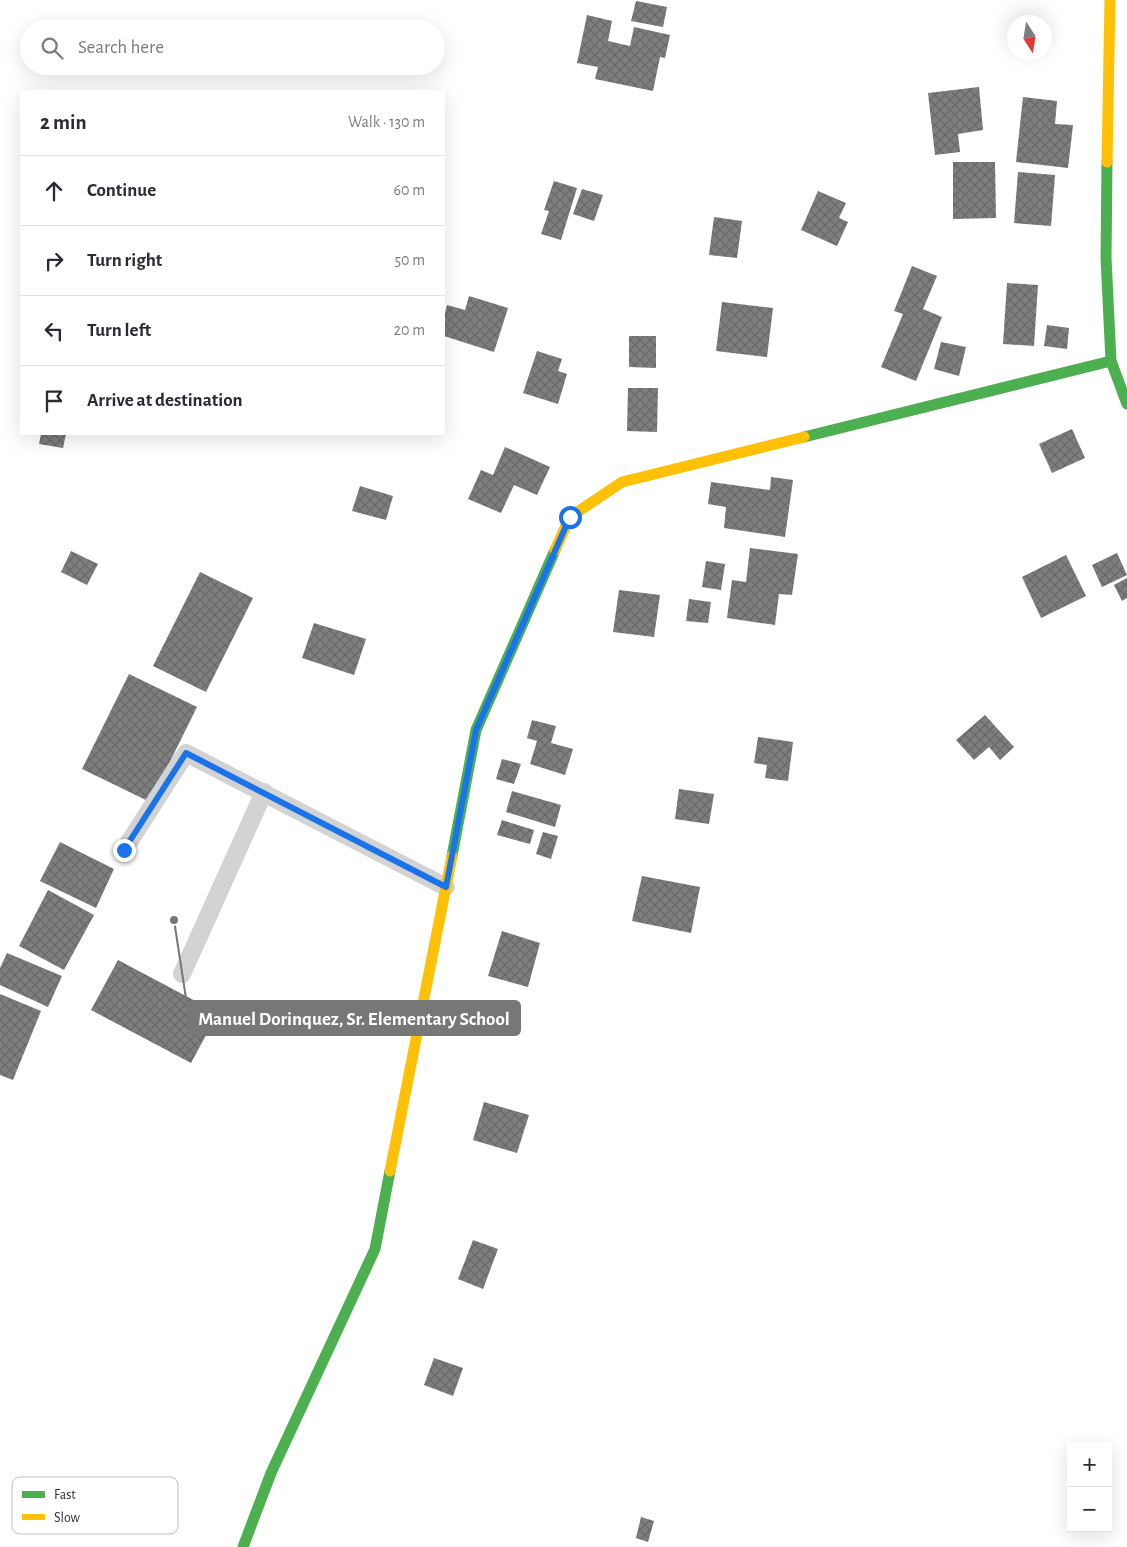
<!DOCTYPE html>
<meta charset="utf-8">
<style>
body{margin:0;font-family:"Alegreya Sans",sans-serif;background:#f2f2f3;color:#2b2b33}
.controls{position:absolute;right:15px;bottom:15px;display:grid;overflow:hidden;border-radius:0px;box-shadow:0 5px 20px #0002}
.controls button{width:45px;height:45px;display:grid;place-items:center;padding:0;border:0;border-bottom:1px solid #e1e1e2;background:#fff;color:#2b2b33;font:25px sans-serif}
.compass{position:absolute;left:1007px;top:15px;width:45px;height:45px;border-radius:50%;background:#fff;box-shadow:0 5px 20px #0002;rotate:168deg}
.stop{position:absolute;width:15px;height:15px;margin:-11px;border:4px solid #1a73e8;border-radius:50%;background:#fff}
.stop.end{background:#1a73e8;border-color:#fff;box-shadow:0 1px 5px #0008}
.list{margin:0;padding:0;list-style:none}
h2{display:flex;justify-content:space-between;align-items:center;height:65px;margin:0;padding:0 20px;font-size:21px}
h2 small{font-size:16px;font-weight:400;color:#7c7c81}
.list li{display:grid;grid-template-columns:32px 1fr auto;gap:15px;align-items:center;box-sizing:border-box;height:70px;padding:0 20px;border-top:1px solid #e1e1e2}
.list b{display:block;font-size:19px;white-space:nowrap}
.list em{font-size:16px;font-style:normal;color:#7c7c81}
.icon{flex:none;width:28px;height:28px;fill:none;stroke:currentColor;stroke-width:2;stroke-linecap:round;stroke-linejoin:round}
.map{position:relative;flex:none;width:1127px;height:1547px;overflow:hidden}
.search{position:absolute;background:#fff;box-shadow:0 5px 20px #0002;left:20px;top:20px;width:425px;height:55px;display:flex;align-items:center;gap:12px;box-sizing:border-box;padding:0 18px;border-radius:28px;color:#7c7c81;font-size:19px}
.panel{position:absolute;background:#fff;box-shadow:0 5px 20px #0002;left:20px;top:90px;width:425px;height:345px;border-radius:0px}
.map>svg:first-child{display:block}
.building{fill:url(#building-cross-hatch)}
.lines{fill:none;stroke-linecap:round;stroke-linejoin:round}
.lane{stroke:#d3d3d3;stroke-width:18}
.fast{stroke:#4caf50;stroke-width:11}
.slow{stroke:#ffc107;stroke-width:11}
.route{stroke:#1a73e8;stroke-width:6}
.key{fill:#fff;stroke:#c0c0c0;stroke-width:1}
.key-label{font-size:14px;fill:#2e2e2e}
.leader{fill:none;stroke:#777;stroke-width:2}
.callout-dot{fill:#777;stroke:#fff;stroke-width:2}
.callout{fill:#777;stroke:#777;stroke-width:2}
.callout-label{font-size:19px;text-anchor:middle;font-weight:bold;fill:#fff}
</style>
<div class="map">
<svg width="1127" height="1547" viewBox="0 0 1127 1547">
<defs>
<pattern id="building-cross-hatch" width="8" height="8" patternUnits="userSpaceOnUse" patternTransform="scale(1.25)"><rect width="8" height="8" fill="#7e7e7e"/><path d="M0 0l8 8M0 8l8-8" fill="none" stroke="#686868"/></pattern>
</defs>
<rect width="100%" height="100%" fill="#fff"/>
<!-- building -->
<g class="building">
<polygon points="636,1 667,7 663,27 631,21"/>
<polygon points="587,15 612,21 608,41 630,46 634,27 670,35 665,58 660,57 653,91 595,79 598,67 577,63"/>
<polygon points="979,87 983,130 958,134 960,152 935,155 928,93"/>
<polygon points="1023,97 1057,101 1055,124 1073,125 1068,168 1016,162"/>
<polygon points="953,162 995,162 996,218 953,219"/>
<polygon points="1018,172 1055,175 1051,226 1014,223"/>
<polygon points="554,181 577,188 561,240 541,234 549,211 544,210"/>
<polygon points="582,189 603,195 594,221 573,214"/>
<polygon points="818,191 846,203 839,218 848,222 837,246 801,230"/>
<polygon points="714,217 742,221 737,258 709,255"/>
<polygon points="912,266 937,276 923,309 942,317 916,381 881,367 903,314 894,311"/>
<polygon points="1007,283 1038,285 1034,346 1003,344"/>
<polygon points="469,296 508,308 494,352 444,336 444,317 447,305 465,310"/>
<polygon points="722,302 773,308 767,357 716,351"/>
<polygon points="1047,325 1069,328 1067,349 1044,346"/>
<polygon points="629,336 656,336 656,368 629,367"/>
<polygon points="941,342 966,347 959,376 934,369"/>
<polygon points="537,351 562,359 558,371 567,374 558,404 523,393"/>
<polygon points="628,388 658,388 657,432 627,431"/>
<polygon points="1072,429 1085,458 1052,473 1039,444"/>
<polygon points="41,434 66,434 63,448 39,444"/>
<polygon points="505,447 550,467 537,495 514,485 501,513 468,499 481,470 493,475"/>
<polygon points="771,477 793,480 785,537 724,528 726,507 708,504 711,482 770,490"/>
<polygon points="360,486 393,496 386,520 352,511"/>
<polygon points="750,548 798,554 792,595 779,594 775,625 727,618 732,580 746,582"/>
<polygon points="71,551 98,564 87,585 61,572"/>
<polygon points="1117,553 1127,575 1102,587 1092,565"/>
<polygon points="1066,555 1086,596 1041,618 1022,577"/>
<polygon points="706,561 725,564 721,590 702,587"/>
<polygon points="200,572 253,598 206,692 153,666"/>
<polygon points="1127,578 1127,598 1122,601 1114,585"/>
<polygon points="619,590 660,595 654,637 613,632"/>
<polygon points="689,599 711,602 708,623 686,621"/>
<polygon points="314,623 366,639 354,675 302,658"/>
<polygon points="129,674 197,707 150,802 82,769"/>
<polygon points="985,715 1014,747 1000,760 989,747 974,760 956,740"/>
<polygon points="532,720 556,726 551,743 573,749 565,775 530,764 537,741 527,738"/>
<polygon points="758,737 793,742 788,781 765,778 767,765 754,763"/>
<polygon points="502,759 521,764 514,784 496,779"/>
<polygon points="679,789 714,794 709,824 675,819"/>
<polygon points="512,791 561,805 555,827 506,812"/>
<polygon points="502,820 534,830 530,844 497,835"/>
<polygon points="543,832 558,836 551,859 536,854"/>
<polygon points="60,842 114,869 96,908 40,881"/>
<polygon points="642,876 700,887 691,933 632,921"/>
<polygon points="48,890 94,915 64,970 19,946"/>
<polygon points="502,931 540,943 528,987 488,976"/>
<polygon points="7,953 62,976 48,1007 0,985 0,968"/>
<polygon points="118,960 218,1013 191,1063 91,1010"/>
<polygon points="0,994 41,1011 13,1080 0,1075"/>
<polygon points="484,1102 529,1115 517,1153 473,1140"/>
<polygon points="473,1240 498,1249 483,1289 458,1279"/>
<polygon points="434,1358 463,1368 453,1396 424,1385"/>
<polygon points="641,1517 654,1521 648,1542 636,1538"/>
</g>
<g class="lines">
<!-- lane -->
<g class="lane">
<polyline points="124,850 186,753 446,887"/>
<polyline points="182,974 264,792"/>
</g>
<!-- fast -->
<g class="fast">
<polyline points="1107,162 1106,258 1111,361 1127,404"/>
<polyline points="804,437 1111,361"/>
<polyline points="452,856 476,730 555,550"/>
<polyline points="243,1547 271,1473 375,1249 390,1171"/>
</g>
<!-- slow -->
<g class="slow">
<polyline points="1107,162 1110,0"/>
<polyline points="555,550 570,517 622,482 804,437"/>
<polyline points="390,1171 452,856"/>
</g>
</g>
<g class="lines">
<!-- route -->
<polyline class="route" points="124,850 186,753 446,887 476,730 570,517"/>
</g>
<!-- legend -->
<rect x="12" y="1477" width="166" height="57" rx="8" class="key"/>
<rect x="22" y="1491" width="23" height="7" fill="#4caf50"/>
<rect x="22" y="1514" width="23" height="6" fill="#ffc107"/>
<g class="key-label">
<text x="54" y="1499">Fast</text>
<text x="54" y="1522">Slow</text>
</g>
<!-- callouts -->
<path class="leader" d="M174 920L189 1018"/>
<circle class="callout-dot" cx="174" cy="920" r="5"/>
<rect class="callout" x="189" y="1001" width="331" height="34" rx="5"/>
<g class="callout-label">
<text x="354" y="1025">Manuel Dorinquez, Sr. Elementary School</text>
</g>
</svg>
<div class="controls">
<button>+</button>
<button>−</button>
</div>
<svg class="compass" viewBox="-18 -18 36 36"><path d="M0-13l5 13h-10z" fill="#e53935"/><path d="M0 13l5-13h-10z" fill="#7c7c81"/></svg>
<div class="stop" style="left:570px;top:517px"></div>
<div class="stop end" style="left:124px;top:850px"></div>
<div class="search"><svg class="icon" aria-label="search" viewBox="0 0 24 24"><circle cx="10" cy="10" r="6"/><path d="M15 15l6 6"/></svg>Search here</div>
<section class="panel">
<h2>2 min<small>Walk · 130 m</small></h2>
<ul class="list">
<li><svg class="icon" aria-label="ahead" viewBox="0 0 24 24"><path d="M12 20V5M6 11l6-6 6 6"/></svg><div><b>Continue</b></div><em>60 m</em></li>
<li><svg class="icon" aria-label="right" viewBox="0 0 24 24"><path d="M7 20v-9h11M14 6l5 5-5 5"/></svg><div><b>Turn right</b></div><em>50 m</em></li>
<li><svg class="icon" aria-label="left" viewBox="0 0 24 24"><path d="M17 20v-9H6M10 6l-5 5 5 5"/></svg><div><b>Turn left</b></div><em>20 m</em></li>
<li><svg class="icon" aria-label="arrive" viewBox="0 0 24 24"><path d="M6 21V4h12l-3 4 3 4H6"/></svg><div><b>Arrive at destination</b></div></li>
</ul>
</section>
</div>
